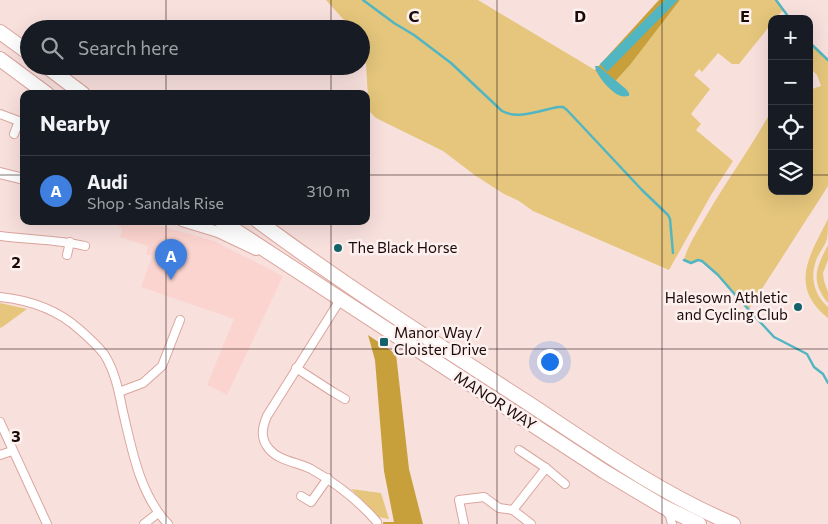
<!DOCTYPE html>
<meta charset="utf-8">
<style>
body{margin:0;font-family:Commissioner,sans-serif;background:#20242c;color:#f1f3f6}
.controls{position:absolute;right:15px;top:15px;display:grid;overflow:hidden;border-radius:10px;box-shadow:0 5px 20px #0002}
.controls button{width:45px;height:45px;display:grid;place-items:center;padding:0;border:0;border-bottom:1px solid #363941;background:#171b24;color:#f1f3f6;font:25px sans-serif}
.you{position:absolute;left:549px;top:361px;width:18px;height:18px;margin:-12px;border:4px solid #fff;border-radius:50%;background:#1a73e8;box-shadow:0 0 0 8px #1a73e833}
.badge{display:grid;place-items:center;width:32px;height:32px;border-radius:50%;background:#8db1b7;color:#fff;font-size:16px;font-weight:700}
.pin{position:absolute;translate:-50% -41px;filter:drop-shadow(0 1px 2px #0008)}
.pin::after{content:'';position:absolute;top:26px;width:18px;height:15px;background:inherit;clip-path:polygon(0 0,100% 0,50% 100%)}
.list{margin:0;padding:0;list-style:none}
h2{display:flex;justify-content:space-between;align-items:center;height:65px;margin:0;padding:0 20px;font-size:21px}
h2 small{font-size:16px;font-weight:400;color:#9ea1a6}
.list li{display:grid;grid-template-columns:32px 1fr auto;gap:15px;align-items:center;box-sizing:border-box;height:70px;padding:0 20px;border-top:1px solid #363941}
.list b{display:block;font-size:19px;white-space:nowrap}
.list p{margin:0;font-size:16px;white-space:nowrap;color:#9ea1a6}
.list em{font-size:16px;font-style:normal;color:#9ea1a6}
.icon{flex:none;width:28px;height:28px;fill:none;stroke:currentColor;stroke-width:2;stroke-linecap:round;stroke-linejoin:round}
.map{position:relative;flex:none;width:828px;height:524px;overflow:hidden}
.search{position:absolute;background:#171b24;box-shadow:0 5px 20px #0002;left:20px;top:20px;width:350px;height:55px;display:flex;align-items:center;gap:12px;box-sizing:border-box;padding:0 18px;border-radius:28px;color:#9ea1a6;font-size:19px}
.panel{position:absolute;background:#171b24;box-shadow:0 5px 20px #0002;left:20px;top:90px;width:350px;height:135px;border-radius:10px}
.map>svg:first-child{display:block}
.built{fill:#fcd4cf}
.green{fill:#e5c67c}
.forest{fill:#c7a03b}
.water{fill:#52b5c2}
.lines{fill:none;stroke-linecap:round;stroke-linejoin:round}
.stream{stroke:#52b5c2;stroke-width:2.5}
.street-casing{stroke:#dba59d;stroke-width:10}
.secondary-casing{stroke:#dba59d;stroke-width:12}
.highway-casing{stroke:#dba59d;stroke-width:16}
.street{stroke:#fff;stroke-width:8}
.secondary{stroke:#fff;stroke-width:10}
.highway{stroke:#fff;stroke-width:14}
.grid{fill:none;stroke:#1c0908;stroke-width:1;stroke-opacity:0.55}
.poi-dot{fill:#13616a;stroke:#fdf1ef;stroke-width:2}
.labels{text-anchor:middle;stroke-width:5;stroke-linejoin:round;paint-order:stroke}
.poi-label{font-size:15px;fill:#1c0908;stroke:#fdf1ef;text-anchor:start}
.street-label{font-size:15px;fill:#1c0908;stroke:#fdf1ef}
.grid-label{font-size:16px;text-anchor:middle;font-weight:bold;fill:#1c0908;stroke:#fdf1ef;stroke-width:5;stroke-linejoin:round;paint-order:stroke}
</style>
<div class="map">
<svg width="828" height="524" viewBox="0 0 828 524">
<rect width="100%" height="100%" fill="#f8e0dd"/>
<!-- built -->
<polygon class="built" points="113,221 143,221 214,241 283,276 227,395 207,385 234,319 141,287 152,256 146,254 148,246 120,237 122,229"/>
<!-- green -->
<g class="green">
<polygon points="326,0 478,0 595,70 609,88 630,65 680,0 776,0 783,10 775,19 772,19 772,23 739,64 732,64 718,53 702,72 699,69 694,75 710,89 691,114 701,124 696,130 733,161 711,195 669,270 533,211 519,201 504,194 476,176 443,151 376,118 366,108 368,97 365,46 361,41 361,29 352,29"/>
<path d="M812,45L828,60V186L749,309C735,296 717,270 702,261C698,259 694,262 691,263L684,260C688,245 697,232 705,218C726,181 752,147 772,109V191H809V87L812,89L821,86L817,75L809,67V48Z"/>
<path d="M828,219C828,226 828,233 827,239C824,248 817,255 815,264C810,280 816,297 828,307V318C788,286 810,255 828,219Z"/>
<path d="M828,245V260L823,273L824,281L828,292V303C810,281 816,268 828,245Z"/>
<polygon points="0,303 27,309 1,328 0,327"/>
<polygon points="351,489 381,493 389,519 378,517"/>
</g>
<!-- forest -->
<g class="forest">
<polygon points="659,0 680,0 630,65 609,88 595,70"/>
<polygon points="368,335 396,354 409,469 423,524 383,524 383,522 394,522 384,471 375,360"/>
</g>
<!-- water -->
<g class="water">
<polygon points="665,0 678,0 607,72 600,64"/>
<path d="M595,66H598L626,89L629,93V96C627,96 624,97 621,96C611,93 596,75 595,66Z"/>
</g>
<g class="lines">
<!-- stream -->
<g class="stream">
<path d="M363,0L394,23L414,35L451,63L502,111C518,120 541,110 558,107H563L567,110L642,190L668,215L670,219L673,253"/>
<polyline points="776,0 790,19"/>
<polyline points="809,42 828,60"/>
<polyline points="684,260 691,263 698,260 702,261 718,275 738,298 774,337 807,354 814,367 823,374 828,383"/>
</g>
<!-- street casing -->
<g class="street-casing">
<g id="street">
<polyline points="0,114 24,123"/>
<polyline points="14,134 19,121"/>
<path d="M0,236C29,240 57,239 85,246"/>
<polyline points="67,255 70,242"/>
<path d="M0,297C29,300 58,310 80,330C88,337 97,345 104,354C115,371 119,392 123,412C132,450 140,495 168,524"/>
<path d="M340,300L267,416C262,428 260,438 269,449C279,461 297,462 311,469C336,483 358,500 377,522"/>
<polyline points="296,368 333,392 345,399"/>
<polyline points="119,392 143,383 162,366 180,320"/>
<polyline points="0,422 47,524"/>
<polyline points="519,450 546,468"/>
<polyline points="0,455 12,451"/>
<polyline points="301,496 311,502 328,478"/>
<polyline points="665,510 670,516 672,524"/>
<polyline points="144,524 158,513"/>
<polyline points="464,524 459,500 484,497 499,508 513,510"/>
<polyline points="531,524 513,510 546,468 565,484"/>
</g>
</g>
<!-- secondary casing -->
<g class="secondary-casing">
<g id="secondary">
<polyline points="0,173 24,179"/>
<polyline points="182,221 218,232 256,250"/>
</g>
</g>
<!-- highway casing -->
<g class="highway-casing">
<g id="highway">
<polyline points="0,32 29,53"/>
<polyline points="0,59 47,94"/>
<polyline points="46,66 83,94"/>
<polyline points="221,221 605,472 662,506 699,524"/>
<path d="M258,221C344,285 435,343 525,401C592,445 659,493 733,524"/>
</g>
</g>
<!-- street -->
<use href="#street" class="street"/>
<!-- secondary -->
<use href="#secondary" class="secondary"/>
<!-- highway -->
<use href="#highway" class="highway"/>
</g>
<!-- grid -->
<path class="grid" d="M166,0V29M331,0V29M497,0V524M662,0V524M166,66V94M331,66V94M0,175H24M366,175H772M809,175H828M166,221V524M331,221V524M0,349H828"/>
<!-- markers -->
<g class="poi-dot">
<circle cx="338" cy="248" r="5"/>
<circle cx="798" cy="307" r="5"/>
<rect x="379" y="337" width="10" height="10" rx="2.5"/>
</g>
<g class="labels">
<!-- poi labels -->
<g class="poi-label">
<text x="348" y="253">The Black Horse</text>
<text x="788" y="303" text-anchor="end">Halesown Athletic<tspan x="788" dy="17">and Cycling Club</tspan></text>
<text x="394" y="338">Manor Way /<tspan x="394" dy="17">Cloister Drive</tspan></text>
</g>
<!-- street labels -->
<g class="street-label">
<text transform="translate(495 401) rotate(33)" y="5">MANOR WAY</text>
</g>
</g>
<g class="grid-label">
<text x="414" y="22">C</text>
<text x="580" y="22">D</text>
<text x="745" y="22">E</text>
<text x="16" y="268">2</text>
<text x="16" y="442">3</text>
</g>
</svg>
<div class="controls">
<button>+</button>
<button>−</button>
<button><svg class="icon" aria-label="locate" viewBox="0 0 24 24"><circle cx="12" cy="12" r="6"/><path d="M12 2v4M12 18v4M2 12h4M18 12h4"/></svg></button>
<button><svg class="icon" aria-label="layers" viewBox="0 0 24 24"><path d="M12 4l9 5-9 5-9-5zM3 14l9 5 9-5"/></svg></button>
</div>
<div class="you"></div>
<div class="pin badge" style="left:171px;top:280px;background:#3f7fe0">A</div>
<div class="search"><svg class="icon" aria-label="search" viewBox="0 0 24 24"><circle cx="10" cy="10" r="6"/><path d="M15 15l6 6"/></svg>Search here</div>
<section class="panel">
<h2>Nearby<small></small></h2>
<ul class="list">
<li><span class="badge" style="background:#3f7fe0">A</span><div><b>Audi</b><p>Shop · Sandals Rise</p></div><em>310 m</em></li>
</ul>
</section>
</div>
